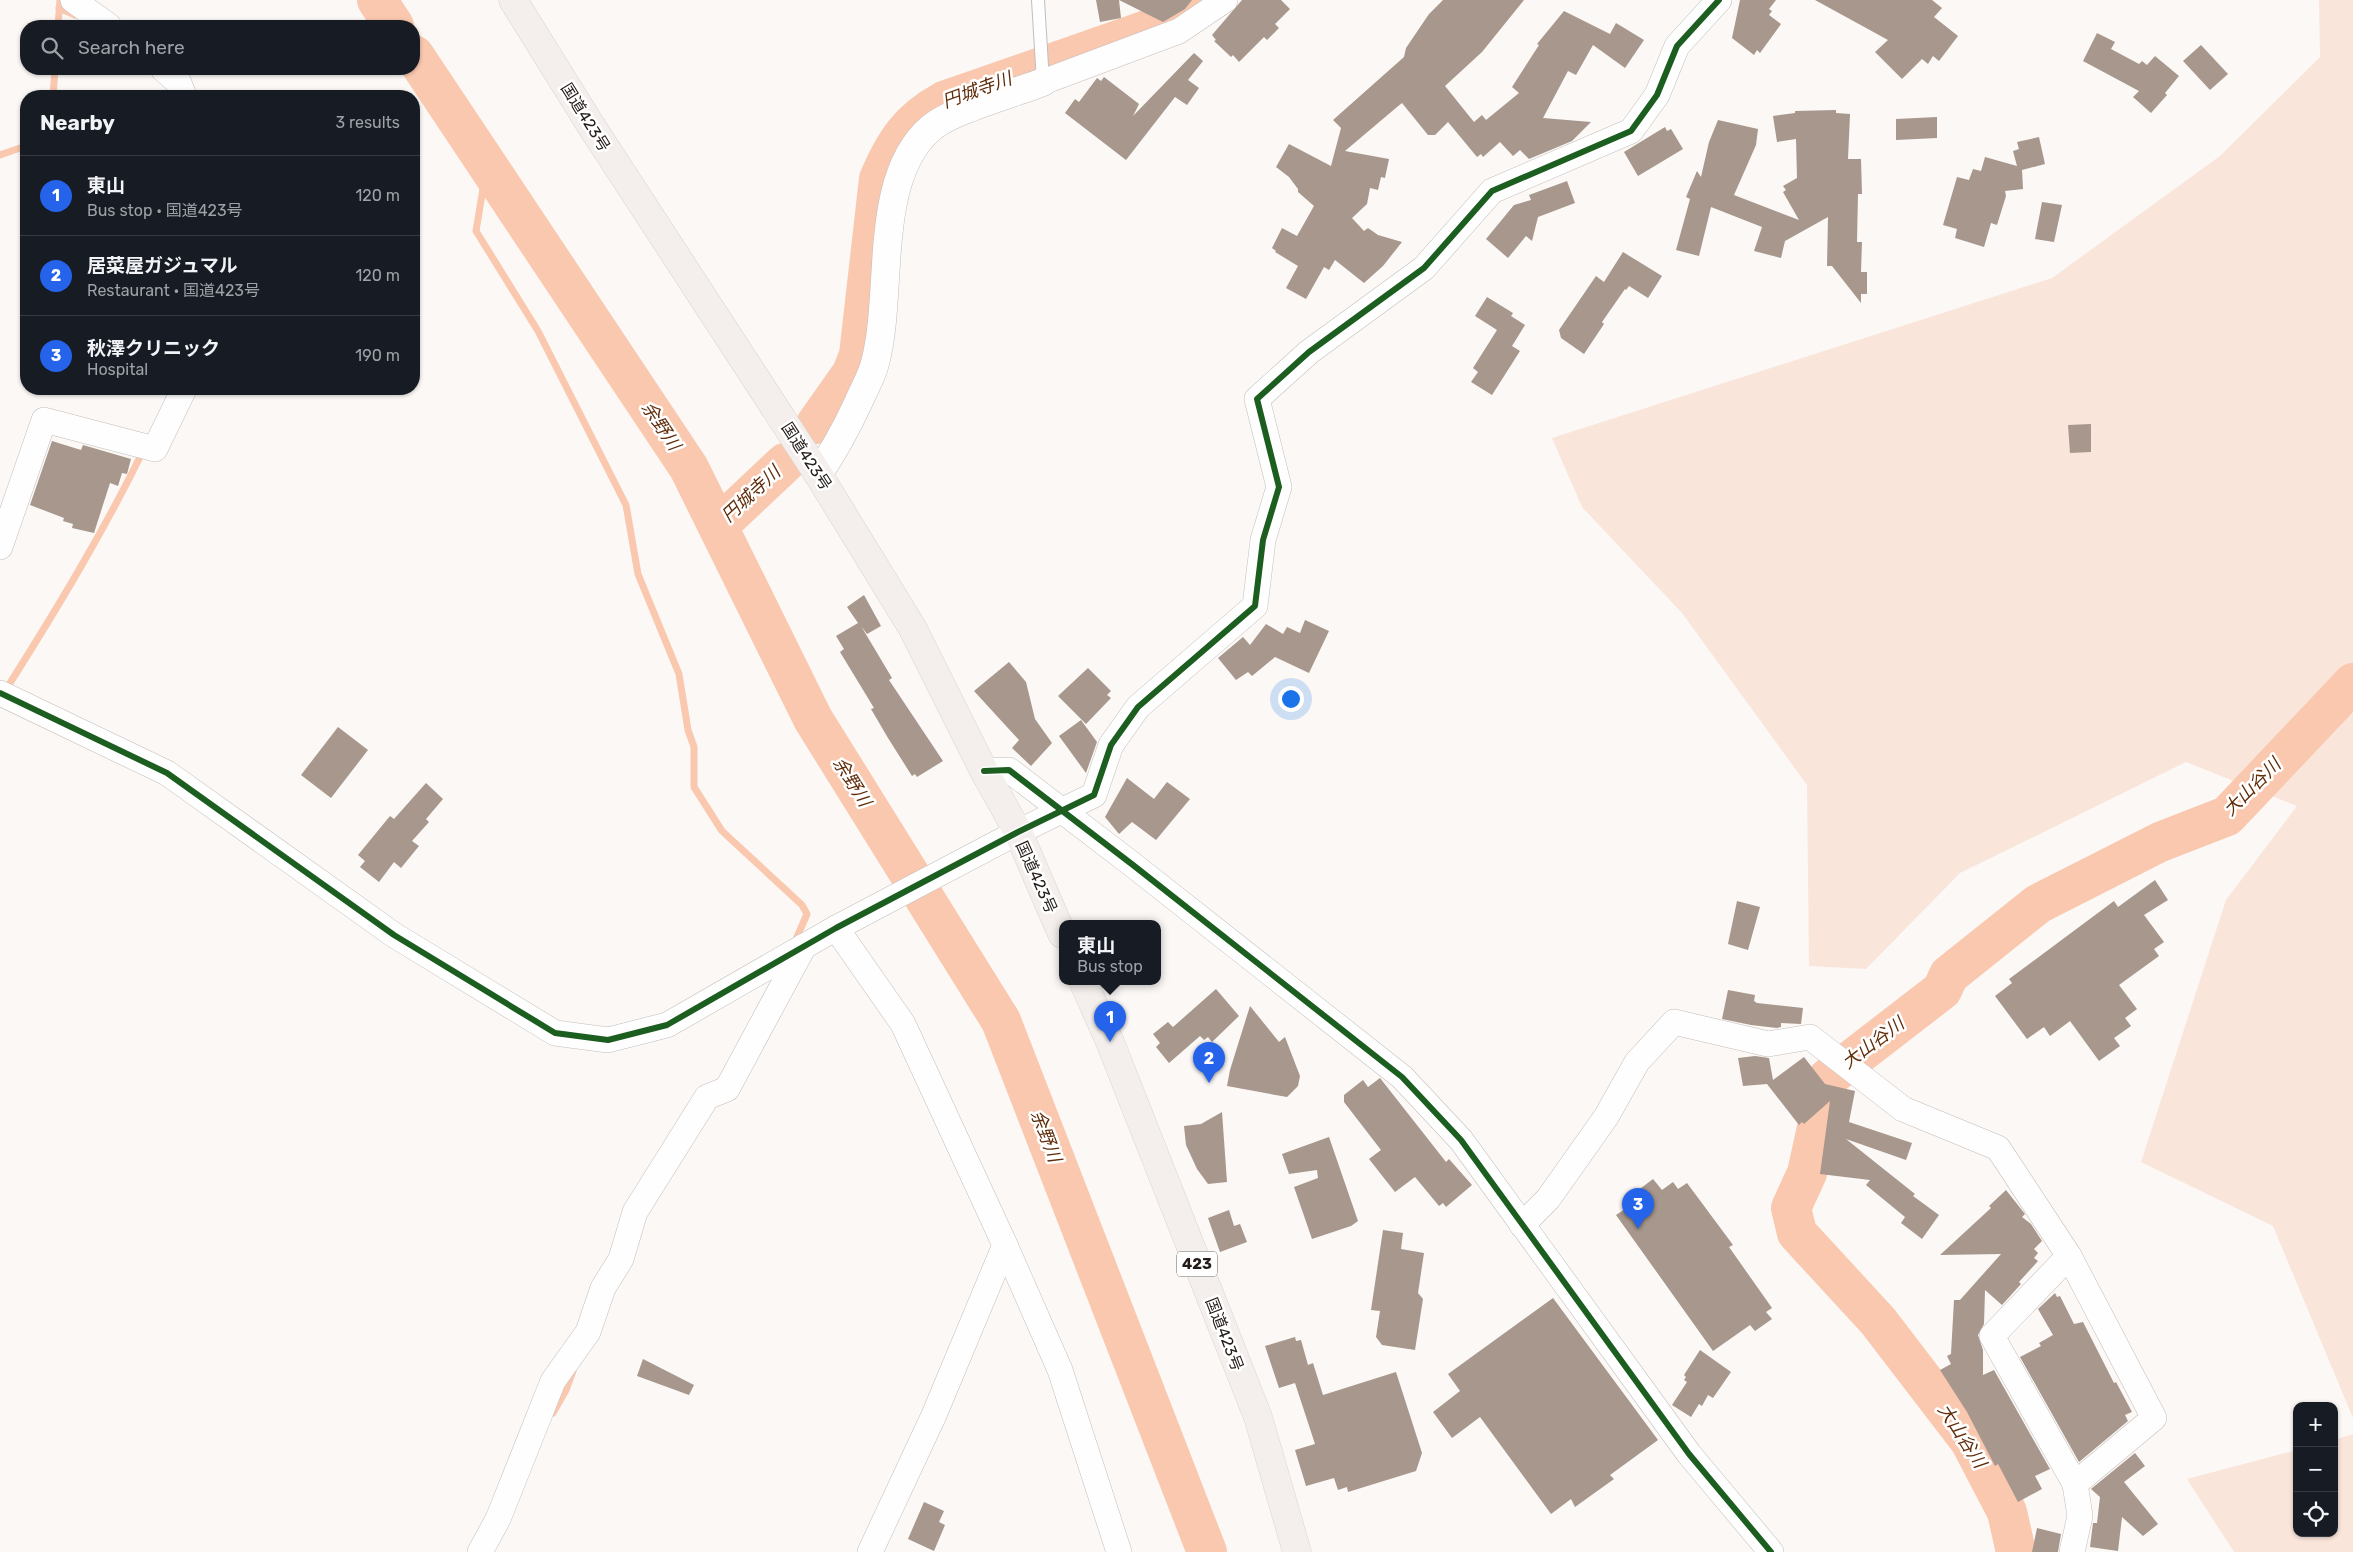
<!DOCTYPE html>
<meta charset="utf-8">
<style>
body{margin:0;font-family:Rubik,"Noto Sans JP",sans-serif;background:#20242c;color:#f1f3f6}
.controls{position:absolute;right:15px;bottom:15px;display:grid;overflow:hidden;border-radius:10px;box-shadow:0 1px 4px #0004}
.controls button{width:45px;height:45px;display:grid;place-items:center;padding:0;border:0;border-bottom:1px solid #363941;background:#171b24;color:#f1f3f6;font:25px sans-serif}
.you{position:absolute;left:1290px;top:698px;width:18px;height:18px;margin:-12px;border:4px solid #fff;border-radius:50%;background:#1a73e8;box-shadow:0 0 0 8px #1a73e833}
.badge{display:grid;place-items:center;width:32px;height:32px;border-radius:50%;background:#2563eb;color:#fff;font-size:16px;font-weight:700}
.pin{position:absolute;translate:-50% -41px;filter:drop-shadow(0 1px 2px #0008)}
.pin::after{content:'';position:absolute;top:26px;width:18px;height:15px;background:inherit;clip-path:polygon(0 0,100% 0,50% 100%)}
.popup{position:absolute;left:1059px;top:920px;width:102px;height:65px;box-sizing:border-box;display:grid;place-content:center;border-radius:10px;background:#171b24;filter:drop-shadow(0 1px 4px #0005);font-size:16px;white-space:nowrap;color:#9ea1a6}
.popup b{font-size:19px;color:#f1f3f6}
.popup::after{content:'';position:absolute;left:50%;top:100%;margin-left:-10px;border:10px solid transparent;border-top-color:#171b24}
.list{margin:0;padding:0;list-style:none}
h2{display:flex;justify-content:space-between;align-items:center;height:65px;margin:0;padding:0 20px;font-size:21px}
h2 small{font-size:16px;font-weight:400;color:#9ea1a6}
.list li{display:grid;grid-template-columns:32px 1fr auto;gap:15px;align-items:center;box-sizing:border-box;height:80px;padding:0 20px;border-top:1px solid #363941}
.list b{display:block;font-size:19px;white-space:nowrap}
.list p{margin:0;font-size:16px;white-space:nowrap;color:#9ea1a6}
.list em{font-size:16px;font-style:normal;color:#9ea1a6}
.icon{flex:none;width:28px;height:28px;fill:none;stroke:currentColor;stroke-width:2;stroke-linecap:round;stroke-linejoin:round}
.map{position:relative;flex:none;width:2353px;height:1552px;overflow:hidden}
.search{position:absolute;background:#171b24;box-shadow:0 1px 4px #0004;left:20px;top:20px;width:400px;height:55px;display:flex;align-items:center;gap:12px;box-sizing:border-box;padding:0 18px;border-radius:20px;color:#9ea1a6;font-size:19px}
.panel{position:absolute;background:#171b24;box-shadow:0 1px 4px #0004;left:20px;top:90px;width:400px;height:305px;border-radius:20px}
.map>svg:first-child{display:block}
.green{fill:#fae5da}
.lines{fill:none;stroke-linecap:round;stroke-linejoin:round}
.stream{stroke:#fac8af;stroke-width:7}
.river{stroke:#fac8af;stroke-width:40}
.building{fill:#a7978c}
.service-casing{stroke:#c3bebb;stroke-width:14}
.minor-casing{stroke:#c3bebb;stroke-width:26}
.tertiary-casing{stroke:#c3bebb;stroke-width:29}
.trunk-casing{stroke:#d6d4d2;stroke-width:29}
.service{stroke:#fefefe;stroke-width:12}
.minor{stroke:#fefefe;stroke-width:25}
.tertiary{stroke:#fefefe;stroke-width:28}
.trunk{stroke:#f4efec;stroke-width:28}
.cycleway-casing{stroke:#fff;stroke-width:9}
.cycleway{stroke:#1b5e20;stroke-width:6}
.labels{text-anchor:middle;stroke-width:5;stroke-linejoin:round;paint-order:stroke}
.shield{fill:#fff;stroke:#66605d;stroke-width:1}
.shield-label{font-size:15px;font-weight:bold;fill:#241c18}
.street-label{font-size:16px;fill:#241c18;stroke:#fff}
.water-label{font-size:18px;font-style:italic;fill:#602c0a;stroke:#fff}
</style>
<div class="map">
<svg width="2353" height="1552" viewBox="0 0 2353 1552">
<rect width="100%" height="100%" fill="#fbf8f6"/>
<!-- green -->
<g class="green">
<polygon points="2319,0 2353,0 2353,1418 2273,1226 2141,1162 2226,900 2297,806 2186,762 1960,873 1866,969 1809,966 1807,785 1682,613 1582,507 1552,438 2052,278 2220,156 2320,57"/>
<polygon points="2353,1434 2353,1552 2234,1552 2187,1479 2297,1450 2297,1533 2334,1533 2334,1440"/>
</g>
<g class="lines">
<!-- stream -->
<g class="stream">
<polyline points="59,8 75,15"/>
<polyline points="58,26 60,0"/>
<polyline points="53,96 55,69"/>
<polyline points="0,155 26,146"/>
<polyline points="487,164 476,231 538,331 626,505 638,574 679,674 688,730 694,747 694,787 722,831 802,905 807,914 797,937"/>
<path d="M5,691C55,612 103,533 144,449"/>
<polyline points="553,1413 566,1390 573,1371"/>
</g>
<!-- river -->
<g class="river">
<polyline points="377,0 394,26"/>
<polyline points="414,55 689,468 813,719 1001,1021 1207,1552"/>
<path d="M816,424L852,373L859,355L879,179C894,143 909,120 944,101L1170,22L1194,7"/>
<polyline points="718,526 785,463"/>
<polyline points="2016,1552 2007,1512 1970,1441 1878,1321 1797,1233 1791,1208 1807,1173 1828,1078 1942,990 1949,975 2038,904 2160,842 2227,816 2353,683"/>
</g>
</g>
<!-- building -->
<g class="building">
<polygon points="1096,0 1119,0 1121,18 1100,22"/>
<polygon points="1119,0 1192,0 1185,9 1163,22"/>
<polygon points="1242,0 1281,0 1290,9 1275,24 1279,28 1267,40 1264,37 1239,62 1233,55 1231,57 1214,41 1216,40 1212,35"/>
<polygon points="1443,0 1524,0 1482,52 1445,86 1474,122 1482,115 1486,120 1519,93 1512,87 1539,45 1537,44 1564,11 1610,34 1616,23 1644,40 1625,68 1593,45 1576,75 1568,71 1543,118 1591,122 1572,141 1529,159 1520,150 1513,156 1500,142 1483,157 1481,154 1477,157 1448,122 1435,135 1428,135 1402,103 1397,107 1345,151 1389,159 1385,178 1381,177 1378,190 1370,188 1367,204 1352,218 1364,231 1368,228 1378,235 1402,242 1383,266 1364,283 1335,260 1329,270 1324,267 1306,299 1286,288 1298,266 1275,252 1276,251 1272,248 1282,228 1297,236 1314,206 1298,192 1298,189 1289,177 1276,167 1289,144 1331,166 1341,128 1333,120 1404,57 1406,48 1429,14"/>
<polygon points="1740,0 1776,0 1769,9 1772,11 1769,15 1781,24 1760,53 1757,50 1754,55 1732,38"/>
<polygon points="1815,0 1932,0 1942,8 1934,17 1958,36 1939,61 1933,56 1928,64 1922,59 1902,79 1875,52 1888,40"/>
<polygon points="2097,33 2115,42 2111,49 2139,64 2142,61 2147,65 2155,56 2179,76 2165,93 2167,95 2151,113 2133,97 2139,91 2083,61"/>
<polygon points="2201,45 2228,74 2210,90 2183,61"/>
<polygon points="1194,53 1203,61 1188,80 1199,88 1187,105 1175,97 1126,160 1065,113 1075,99 1079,102 1097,78 1101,81 1104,77 1139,104 1133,116"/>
<polygon points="1836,110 1836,113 1850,114 1848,159 1861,159 1862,194 1858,194 1857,242 1862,242 1861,272 1867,272 1867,294 1861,294 1861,303 1832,266 1827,266 1828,217 1785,241 1781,258 1754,251 1762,227 1711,207 1699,256 1676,250 1690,199 1686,197 1697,171 1701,177 1709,142 1718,120 1758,129 1756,145 1734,195 1799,220 1783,192 1786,190 1783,186 1797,178 1796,139 1777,142 1773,116 1795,113 1795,111"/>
<polygon points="1937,117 1937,138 1896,140 1896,119"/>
<polygon points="1665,127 1667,131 1671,129 1683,149 1638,176 1624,152"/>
<polygon points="2039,137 2045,164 2022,170 2023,189 2005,191 2006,196 1997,225 1991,223 1984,247 1955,238 1957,229 1943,225 1957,177 1969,180 1973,169 1981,171 1985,157 2017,166 2013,151 2019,149 2017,142"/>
<polygon points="1567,181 1575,203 1538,217 1532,241 1526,236 1508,258 1486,239 1514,205 1531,200 1529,195"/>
<polygon points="2042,202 2062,205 2054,242 2035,239"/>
<polygon points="1623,252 1662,276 1648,298 1629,286 1626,290 1625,289 1602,322 1604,324 1584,354 1561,338 1559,330 1596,276 1604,282"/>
<polygon points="1487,297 1513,313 1511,316 1525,325 1512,346 1520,351 1492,395 1471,382 1478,372 1473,368 1497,330 1475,316"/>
<polygon points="2091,424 2091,452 2070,453 2068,425"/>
<polygon points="52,441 81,450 83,445 131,459 127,474 122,473 118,486 110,483 94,533 72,528 73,524 63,521 64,518 30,505"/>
<polygon points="864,595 881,626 867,634 861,626 892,678 889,680 943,761 917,777 915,774 912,776 888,738 871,709 874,708 840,652 844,649 836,636 858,623 847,607"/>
<polygon points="1305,620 1329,631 1309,673 1275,657 1252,676 1248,672 1236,680 1218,658 1243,637 1250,645 1266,624 1283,634 1287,627 1300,633"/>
<polygon points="1009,662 1026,682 1035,719 1052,743 1031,766 1012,748 1019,740 974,691"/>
<polygon points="1088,668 1111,691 1107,695 1111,698 1086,724 1058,696"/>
<polygon points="1081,720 1097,742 1086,773 1059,736"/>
<polygon points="338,727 368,750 331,798 301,775"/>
<polygon points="1127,778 1154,799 1167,782 1190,799 1156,840 1132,822 1119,834 1105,817"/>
<polygon points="426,783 443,799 426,819 429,822 412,841 419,846 401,868 394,862 379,882 360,867 365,861 358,855 390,816 394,819"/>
<polygon points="2155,880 2168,900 2144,915 2164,942 2154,949 2159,956 2119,985 2137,1009 2125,1018 2131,1026 2114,1038 2120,1046 2099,1061 2070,1021 2050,1036 2044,1027 2027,1039 1995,996 2012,983 2009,979 2114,901 2118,907"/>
<polygon points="1737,901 1760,907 1748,950 1728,944"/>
<polygon points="1216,989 1239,1016 1212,1042 1208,1037 1204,1040 1200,1036 1169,1063 1156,1047 1160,1043 1153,1034 1168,1022 1173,1027"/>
<polygon points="1728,990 1755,995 1754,1001 1757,1003 1803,1008 1801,1024 1781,1023 1781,1027 1777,1028 1751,1025 1722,1019"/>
<polygon points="1250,1006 1279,1042 1285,1037 1300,1076 1298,1086 1287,1097 1227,1086 1230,1070"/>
<polygon points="1755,1056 1769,1058 1773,1080 1804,1057 1825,1084 1855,1091 1849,1122 1912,1143 1906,1160 1846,1139 1915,1194 1913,1196 1939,1215 1922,1239 1901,1223 1905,1217 1866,1185 1870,1180 1820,1174 1830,1101 1804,1124 1802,1122 1799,1125 1767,1084 1743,1086 1738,1058"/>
<polygon points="1380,1078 1446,1162 1449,1159 1472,1185 1446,1207 1443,1203 1439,1206 1415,1177 1395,1192 1369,1159 1381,1150 1344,1102 1344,1095 1363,1080 1368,1087"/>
<polygon points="1222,1112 1227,1182 1208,1184 1197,1169 1186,1145 1184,1126 1201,1124"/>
<polygon points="1329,1137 1358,1221 1351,1226 1312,1239 1294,1187 1318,1178 1317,1170 1289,1174 1282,1154"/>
<polygon points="1653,1179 1662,1190 1673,1182 1678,1189 1687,1183 1733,1245 1729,1247 1772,1308 1766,1312 1772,1319 1755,1331 1750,1325 1713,1351 1616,1215 1628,1207 1624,1201"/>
<polygon points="2006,1190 2025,1214 2022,1217 2031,1224 2042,1241 2034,1249 2038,1253 2034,1258 2038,1261 2019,1282 2021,1284 2002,1305 1985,1290 1984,1324 1978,1335 1983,1350 1983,1375 1994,1370 2050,1469 2035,1476 2042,1489 2018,1502 1998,1464 1995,1466 1967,1412 1940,1370 1951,1364 1947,1356 1951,1354 1954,1300 1960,1300 2001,1254 1940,1255 1991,1208 1989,1206"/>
<polygon points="1229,1210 1234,1226 1240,1224 1247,1242 1220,1252 1208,1218"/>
<polygon points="1383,1230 1403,1233 1401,1249 1424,1253 1418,1293 1423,1299 1415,1350 1382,1345 1376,1337 1380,1311 1371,1310"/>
<polygon points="2055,1293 2057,1297 2060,1296 2074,1324 2083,1322 2114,1383 2116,1382 2132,1412 2125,1415 2128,1421 2079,1462 2020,1357 2041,1346 2039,1343 2053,1335 2038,1309"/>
<polygon points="1553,1298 1658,1440 1610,1475 1614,1479 1575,1507 1571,1499 1551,1514 1480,1417 1452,1438 1433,1412 1460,1391 1448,1374"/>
<polygon points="1295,1337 1296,1341 1301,1340 1308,1365 1313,1363 1323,1395 1396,1372 1422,1453 1416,1471 1348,1492 1347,1487 1338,1490 1334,1478 1306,1486 1295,1450 1315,1444 1295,1383 1279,1388 1265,1346"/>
<polygon points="1700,1350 1731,1372 1713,1398 1708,1395 1702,1406 1699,1404 1691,1417 1672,1405 1687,1382 1684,1380 1686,1377 1684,1375"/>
<polygon points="643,1359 694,1385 689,1395 637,1376"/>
<polygon points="2135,1453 2145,1466 2124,1482 2158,1524 2143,1536 2122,1517 2118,1551 2090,1547 2093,1523 2097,1523 2100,1497 2091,1489"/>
<polygon points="924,1502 944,1511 939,1522 945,1525 934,1551 908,1539"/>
<polygon points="2037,1528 2061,1534 2058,1552 2032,1552"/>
</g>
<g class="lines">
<!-- service casing -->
<g class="service-casing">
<polyline id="service" points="1038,0 1043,82"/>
</g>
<!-- minor casing -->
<g class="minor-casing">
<g id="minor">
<polyline points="73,0 109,26"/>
<polyline points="163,69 179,83 184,96"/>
<polyline points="1043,82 1179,31 1225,0"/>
<polyline points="0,547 44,420 155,449 184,389"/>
<polyline points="0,693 167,773 394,935 555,1033 608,1040 667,1025 836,928 1018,832 1094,795 1111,745 1138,707 1255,606 1263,540 1279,487 1257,399 1309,352 1424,268 1492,191 1631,131 1657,95 1677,46 1719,0"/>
<polyline points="984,771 1009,770 1133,865 1402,1077 1461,1140 1689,1454 1771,1552"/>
<polyline points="836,928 903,1024 1005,1245 1060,1370 1119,1552"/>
<polyline points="1522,1225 1548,1199 1606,1117 1637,1062 1674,1022 1768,1044 1810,1037 1903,1109 1998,1148 2069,1256 2154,1418 2075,1484 2080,1516 2072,1552"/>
<polyline points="2069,1256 1992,1336 2075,1484"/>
<polyline points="480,1552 498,1519 553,1381 588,1332 603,1288 621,1259 635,1212 707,1097 727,1089 804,946"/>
<polyline points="870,1552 934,1415 1005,1245"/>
</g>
</g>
<!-- tertiary casing -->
<g class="tertiary-casing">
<path id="tertiary" d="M818,474C835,450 847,427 859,401C864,389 872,376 875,363C894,293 872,178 931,128C952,110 1015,93 1043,82"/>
</g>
<!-- trunk casing -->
<g class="trunk-casing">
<g id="trunk">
<polyline points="513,0 590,124 818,474 913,629 984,771 1018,832 1062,934"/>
<polyline points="1083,981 1110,1042 1258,1417 1297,1552"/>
</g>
</g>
<!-- service -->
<use href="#service" class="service"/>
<!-- minor -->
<use href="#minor" class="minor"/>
<!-- tertiary -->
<use href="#tertiary" class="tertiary"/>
<!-- trunk -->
<use href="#trunk" class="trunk"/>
<!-- cycleway casing -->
<g class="cycleway-casing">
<g id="cycleway">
<polyline points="0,693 167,773 394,935 555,1033 608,1040 667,1025 836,928 1018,832 1094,795 1111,745 1138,707 1255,606 1263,540 1279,487 1257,399 1309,352 1424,268 1492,191 1631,131 1657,95 1677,46 1719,0"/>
<polyline points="984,771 1009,770 1133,865 1402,1077 1461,1140 1689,1454 1771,1552"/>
</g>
</g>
<!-- cycleway -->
<use href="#cycleway" class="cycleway"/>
</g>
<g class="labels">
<!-- shield labels -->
<rect class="shield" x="1177" y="1251.5" width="40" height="25" rx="4"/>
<g class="shield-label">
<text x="1197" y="1269">423</text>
</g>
<!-- street labels -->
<g class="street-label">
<text transform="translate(586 117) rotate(58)" y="6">国道423号</text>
<text transform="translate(807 456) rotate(57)" y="6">国道423号</text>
<text transform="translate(1037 877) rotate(66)" y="6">国道423号</text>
<text transform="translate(1225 1334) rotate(69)" y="6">国道423号</text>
</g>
<!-- water labels -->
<g class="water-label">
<text transform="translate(977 90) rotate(-20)" y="6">円城寺川</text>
<text transform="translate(661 426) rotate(56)" y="6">余野川</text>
<text transform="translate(751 494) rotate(-43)" y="6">円城寺川</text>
<text transform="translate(852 782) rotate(58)" y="6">余野川</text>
<text transform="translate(2252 787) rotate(-45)" y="6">大山谷川</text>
<text transform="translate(1873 1043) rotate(-37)" y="6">大山谷川</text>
<text transform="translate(1046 1136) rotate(69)" y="6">余野川</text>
<text transform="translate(1962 1436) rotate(57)" y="6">大山谷川</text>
</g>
</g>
</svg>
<div class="controls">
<button>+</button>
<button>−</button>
<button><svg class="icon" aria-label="locate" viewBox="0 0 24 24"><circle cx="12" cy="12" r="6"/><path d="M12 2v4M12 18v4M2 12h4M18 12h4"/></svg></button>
</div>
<div class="you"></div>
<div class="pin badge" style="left:1110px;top:1042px">1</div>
<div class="popup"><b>東山</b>Bus stop</div>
<div class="pin badge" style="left:1209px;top:1083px">2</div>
<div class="pin badge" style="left:1638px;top:1229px">3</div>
<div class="search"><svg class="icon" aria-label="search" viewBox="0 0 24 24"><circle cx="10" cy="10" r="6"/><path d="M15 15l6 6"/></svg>Search here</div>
<section class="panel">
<h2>Nearby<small>3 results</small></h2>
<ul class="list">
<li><span class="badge">1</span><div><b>東山</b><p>Bus stop · 国道423号</p></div><em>120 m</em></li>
<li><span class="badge">2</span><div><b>居菜屋ガジュマル</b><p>Restaurant · 国道423号</p></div><em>120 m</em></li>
<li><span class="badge">3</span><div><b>秋澤クリニック</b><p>Hospital</p></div><em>190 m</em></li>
</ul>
</section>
</div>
